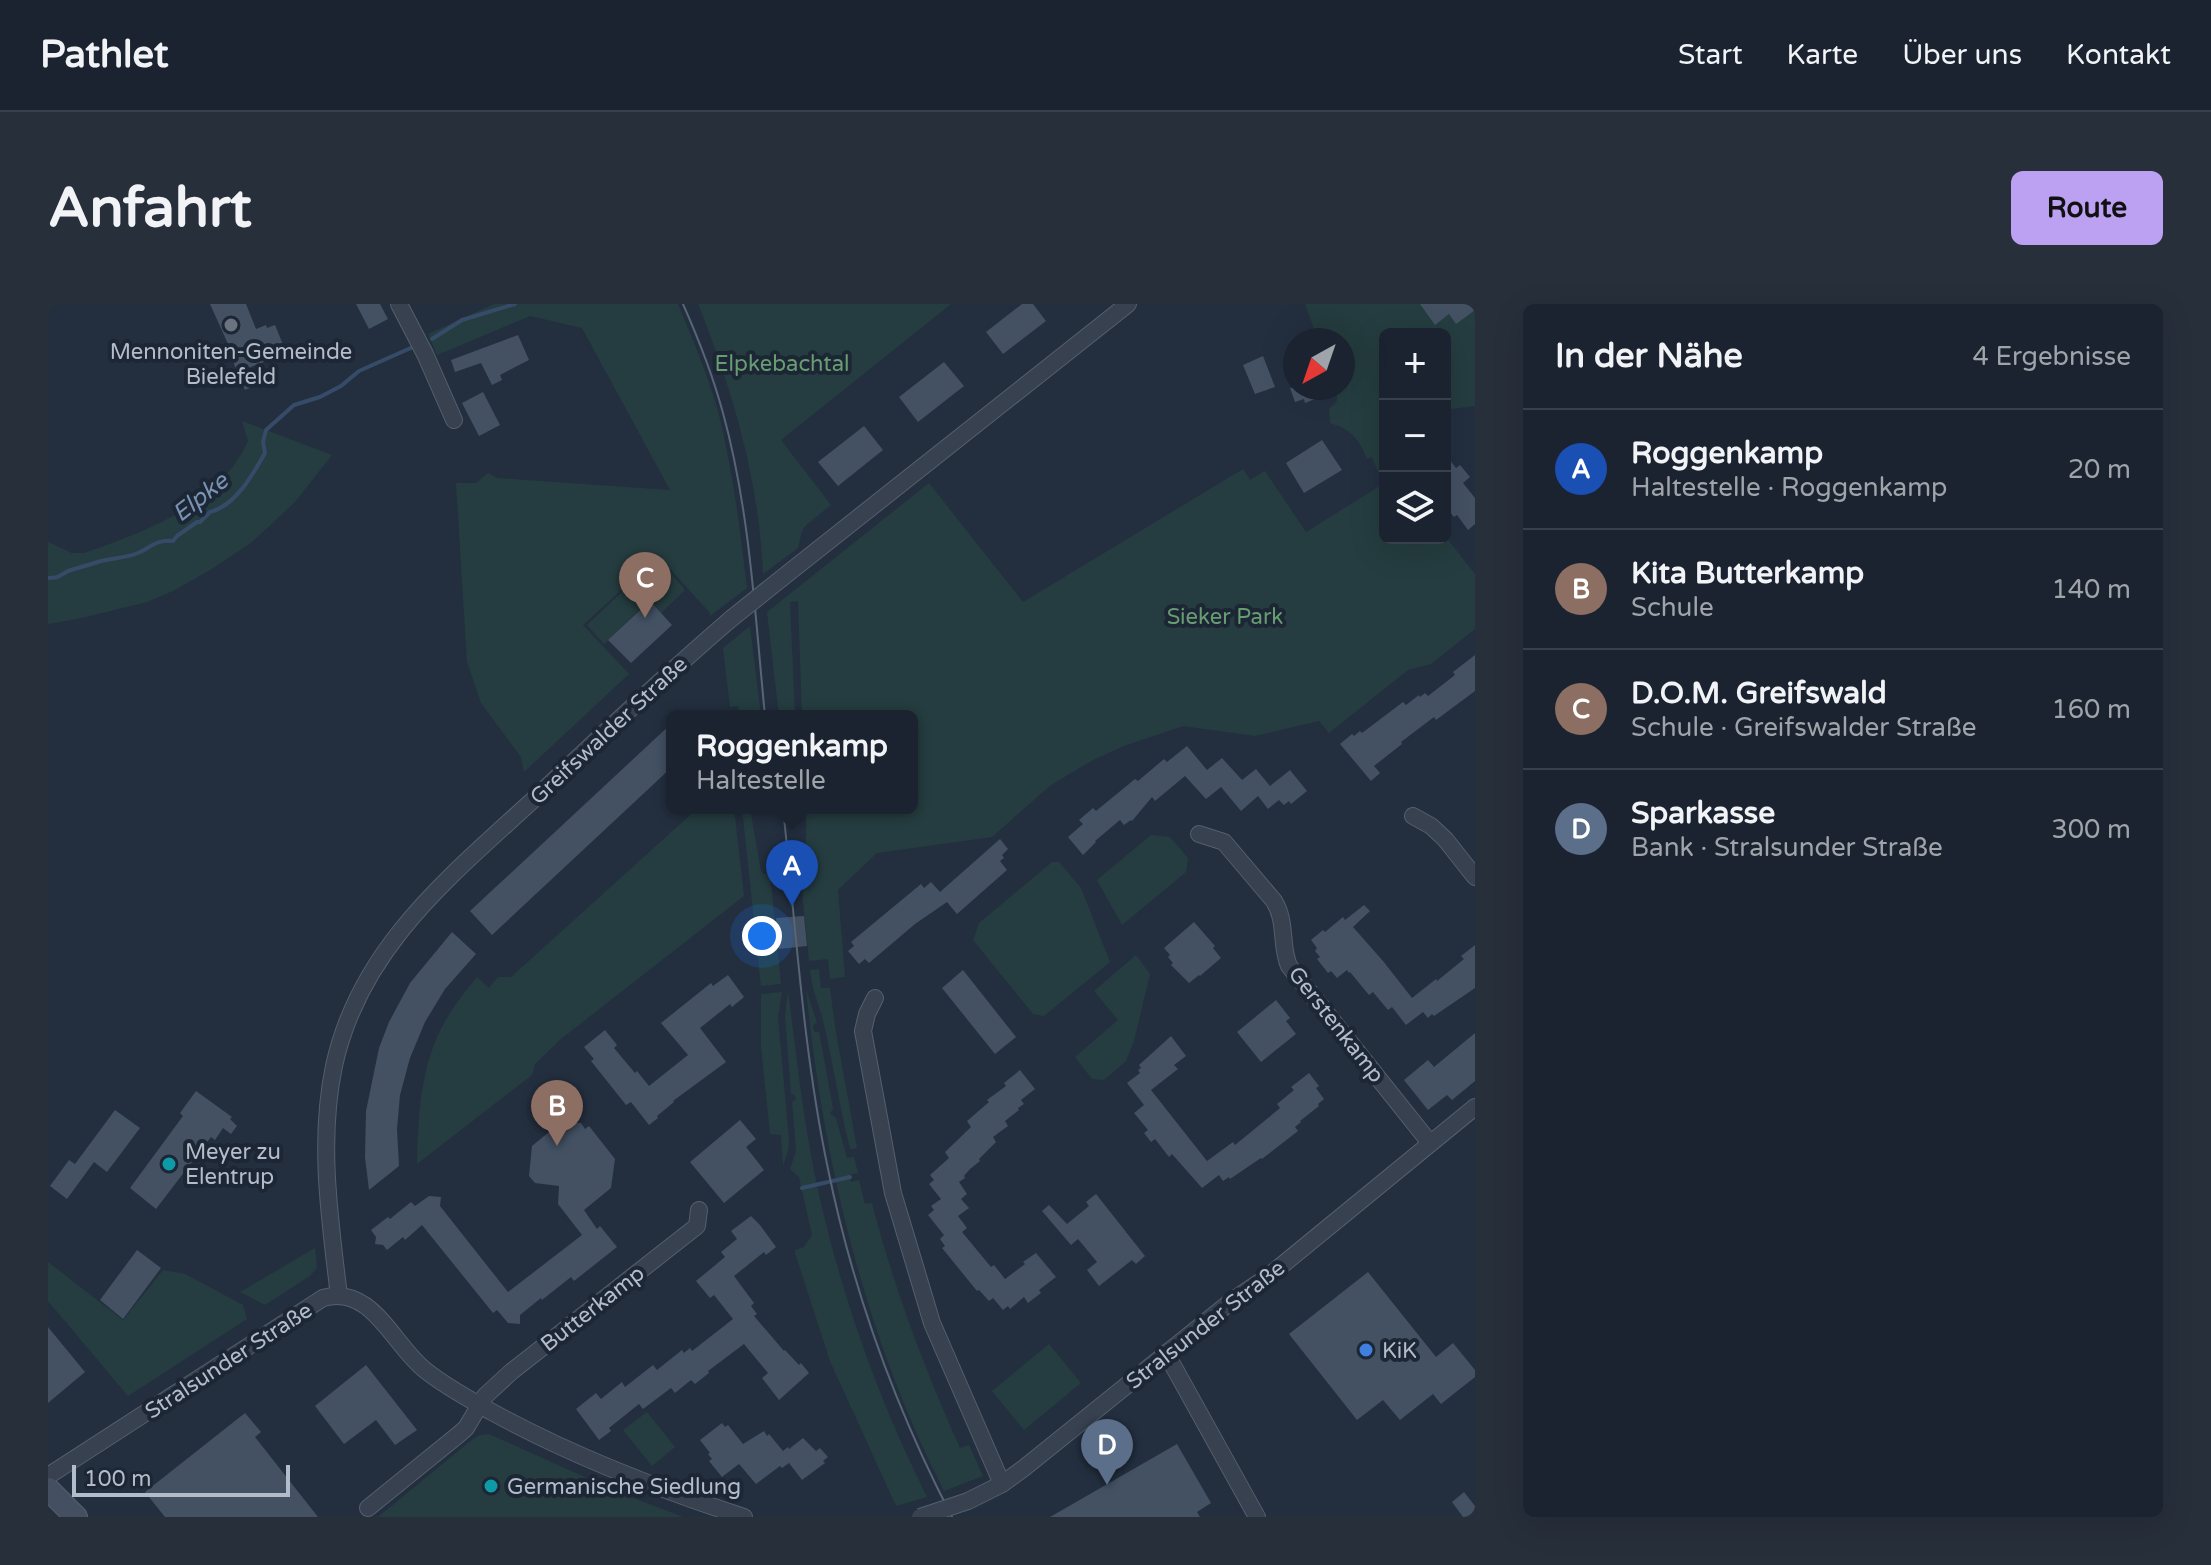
<!DOCTYPE html>
<html lang="de">
<meta charset="utf-8">
<style>
body{margin:0;font-family:"Varela Round",sans-serif;background:#272f3b;color:#f1f3f6}
.controls{position:absolute;right:24px;top:24px;display:grid;overflow:hidden;border-radius:12px;box-shadow:0 8px 32px #0002}
.controls button{width:72px;height:72px;display:grid;place-items:center;padding:0;border:0;border-bottom:2px solid #38404b;background:#1a232f;color:#f1f3f6;font:40px sans-serif}
.compass{position:absolute;left:1235px;top:24px;width:72px;height:72px;border-radius:50%;background:#1a232f;box-shadow:0 8px 32px #0002;rotate:220deg}
.scale{position:absolute;left:24px;bottom:20px;width:218px;box-sizing:border-box;padding-left:8px;border:4px solid #b3bcca;border-top:0;font-size:22px;line-height:28px;white-space:nowrap;color:#b3bcca;-webkit-text-stroke:6px #1c2634;paint-order:stroke}
.you{position:absolute;left:714px;top:632px;width:28px;height:28px;margin:-20px;border:6px solid #fff;border-radius:50%;background:#1a73e8;box-shadow:0 0 0 12px #1a73e833}
.badge{display:grid;place-items:center;width:52px;height:52px;border-radius:50%;background:#bca0f2;color:#fff;font-size:26px;font-weight:700}
.pin{position:absolute;translate:-50% -66px;filter:drop-shadow(0 2px 4px #0008)}
.pin::after{content:'';position:absolute;top:42px;width:28px;height:24px;background:inherit;clip-path:polygon(0 0,100% 0,50% 100%)}
.popup{position:absolute;left:618px;top:406px;width:252px;height:104px;box-sizing:border-box;display:grid;place-content:center;border-radius:12px;background:#1a232f;filter:drop-shadow(0 2px 6px #0005);font-size:26px;white-space:nowrap;color:#9fa4aa}
.popup b{font-size:30px;color:#f1f3f6}
.popup::after{content:'';position:absolute;left:50%;top:100%;margin-left:-16px;border:16px solid transparent;border-top-color:#1a232f}
.list{margin:0;padding:0;list-style:none}
h2{display:flex;justify-content:space-between;align-items:center;height:104px;margin:0;padding:0 32px;font-size:34px}
h2 small{font-size:26px;font-weight:400;color:#9fa4aa}
.list li{display:grid;grid-template-columns:52px 1fr auto;gap:24px;align-items:center;box-sizing:border-box;height:120px;padding:0 32px;border-top:2px solid #38404b}
.list b{display:block;font-size:30px;white-space:nowrap}
.list p{margin:0;font-size:26px;white-space:nowrap;color:#9fa4aa}
.list em{font-size:26px;font-style:normal;color:#9fa4aa}
.icon{flex:none;width:44px;height:44px;fill:none;stroke:currentColor;stroke-width:2;stroke-linecap:round;stroke-linejoin:round}
.map{position:relative;flex:none;width:1427px;height:1213px;overflow:hidden;border-radius:12px}
header{display:flex;align-items:center;gap:48px;box-sizing:border-box;height:112px;padding:0 40px;background:#1a232f;border-bottom:2px solid #38404b}
header strong{font-size:38px}
nav{display:flex;gap:44px;margin-inline-start:auto;font-size:28px}
.intro{display:flex;align-items:center;justify-content:space-between;box-sizing:border-box;height:192px;padding:0 48px}
h1{margin:0;font-size:56px}
.button{padding:20px 36px;border-radius:12px;background:#bca0f2;color:#111;font-size:28px;font-weight:700}
main{display:flex;gap:48px;padding:0 48px}
aside{flex:1;background:#1a232f;border-radius:12px;box-shadow:0 8px 32px #0002}
.map>svg:first-child{display:block}
.green{fill:#253d40}
.lines{fill:none;stroke-linecap:round;stroke-linejoin:round}
.stream{stroke:#354b67;stroke-width:4}
.building{fill:#435163}
.street-casing{stroke:#555f6d;stroke-width:18}
.secondary-casing{stroke:#555f6d;stroke-width:24}
.street{stroke:#37414f;stroke-width:16}
.secondary{stroke:#445062;stroke-width:22}
.tram{stroke:#586576;stroke-width:2}
.street-bridge-casing{stroke:#555f6d;stroke-width:18;stroke-linecap:butt}
.street-bridge{stroke:#37414f;stroke-width:16}
.worship-dot{fill:#6b7280;stroke:#1c2634;stroke-width:3}
.culture-dot{fill:#0f9aa8;stroke:#1c2634;stroke-width:3}
.shop-dot{fill:#3f7fe0;stroke:#1c2634;stroke-width:3}
.labels{text-anchor:middle;stroke-width:8;stroke-linejoin:round;paint-order:stroke}
.poi-label{font-size:22px;fill:#b3bcca;stroke:#1c2634;text-anchor:start}
.park-label{font-size:22px;fill:#689c73;stroke:#1c2634}
.street-label{font-size:22px;fill:#b3bcca;stroke:#1c2634}
.water-label{font-size:24px;font-style:italic;fill:#7993b3;stroke:#1c2634}
</style>
<header>
<strong>Pathlet</strong>
<nav><a>Start</a><a>Karte</a><a>Über uns</a><a>Kontakt</a></nav>
</header>
<div class="intro"><h1>Anfahrt</h1><a class="button">Route</a></div>
<main>
<div class="map">
<svg width="1427" height="1213" viewBox="0 0 1427 1213">
<rect width="100%" height="100%" fill="#232f3f"/>
<!-- green -->
<g class="green">
<path d="M446,0H630C645,36 661,73 671,111C685,167 692,226 699,284L662,312V309L610,252L535,321L581,370L476,468L473,453L433,399L419,358L408,179H428L440,169L449,174L622,186L534,24L482,12L389,51L380,30Z"/>
<path d="M650,0H903L733,136L783,201L757,222L754,227L750,244L715,270C711,176 685,87 650,0Z"/>
<path d="M1257,0H1427V102L1403,105L1397,114V30H1337V234H1397V232L1427,270V325L1383,360L1360,366L1281,429L1271,417L1207,432L1135,422L1076,442L1045,456L1003,481L944,533L829,549L790,586L797,673L782,675L780,655L761,657L752,567L758,566V504H864V412H754L750,297L742,298L747,412H731L719,308L881,179L975,298L1195,165L1202,176L1217,167L1258,228L1335,180L1324,153L1319,155C1311,135 1303,125 1282,119L1281,105L1289,97L1288,84H1295V36H1270Z"/>
<path d="M194,117L284,151L247,198L204,238L162,266L125,287L99,298L34,314L0,320V238L24,249H36C99,227 171,201 200,137Z"/>
<polygon points="610,254 637,286 613,309 601,297 556,340 539,321"/>
<polygon points="702,322 713,412 692,412 690,402 682,403 675,344"/>
<path d="M650,504H686L696,592L513,735L487,760L484,771L369,860C370,815 372,766 393,725C402,706 416,689 429,673L441,684L450,673H463Z"/>
<polygon points="694,504 702,504 713,567 716,570 722,569 733,680 713,682"/>
<polygon points="1103,531 1122,533 1140,554 1138,568 1074,621 1049,576"/>
<polygon points="1004,558 1011,558 1033,584 1062,658 996,712 985,710 925,636 931,619"/>
<polygon points="1088,651 1102,670 1086,737 1078,757 1056,776 1044,775 1027,753 1070,716 1046,687"/>
<path d="M771,665L773,684H782L787,723L809,844L805,845L802,844C791,803 786,762 776,721C772,701 764,688 762,666Z"/>
<path d="M758,685L769,719L766,720L765,725L767,728H771L785,804L782,810L788,814L799,854L806,853L810,869L801,871L803,878L811,876L817,900L824,899C846,984 876,1064 912,1144L921,1141L935,1172L896,1187C817,1033 775,857 758,685Z"/>
<path d="M740,687C748,747 754,807 766,867C789,980 828,1091 879,1193L848,1202L782,1057L747,949V946L756,943L764,931L751,873L742,865L748,847L744,798L748,795L746,791L743,790L737,713Z"/>
<polygon points="734,688 730,713 741,836 740,847 735,862 733,831 722,830 713,743 713,690"/>
<polygon points="267,944 269,964 262,972 217,1001 192,988"/>
<polygon points="0,958 75,1016 115,966 137,970 195,1001 199,1015 80,1092 0,997"/>
<polygon points="1001,1040 1033,1079 976,1126 944,1087"/>
<polygon points="599,1108 627,1143 604,1162 575,1126"/>
<polygon points="441,1130 570,1188 635,1213 330,1213 425,1135 432,1131"/>
</g>
<g class="lines">
<!-- stream -->
<g class="stream">
<polyline points="384,35 414,16 467,0"/>
<path d="M0,274C15,274 11,270 23,266C33,263 44,260 53,257C65,254 79,254 90,249C103,243 110,235 125,237L129,232L149,218H152L162,208C187,202 204,172 217,149L215,138L218,126L246,101L272,93L293,82L311,67L365,43"/>
<polyline points="754,884 802,873"/>
</g>
</g>
<!-- building -->
<g class="building">
<polygon points="162,0 198,0 208,25 218,21 219,24 227,21 236,43 228,46 230,49 220,53 221,56 200,64 208,81 197,86 178,41 180,40"/>
<polygon points="308,0 332,0 340,15 321,25"/>
<polygon points="974,0 985,0 998,17 955,50 938,28"/>
<polygon points="1372,0 1427,0 1427,6 1408,20 1401,10 1387,21"/>
<polygon points="470,31 481,56 452,71 454,76 444,81 433,59 407,68 403,56"/>
<polygon points="1215,52 1227,83 1207,90 1195,61"/>
<polygon points="896,58 916,82 870,118 851,93"/>
<polygon points="1242,84 1283,84 1283,85 1271,90 1272,93 1257,99 1256,95 1247,98"/>
<polygon points="435,88 452,121 431,132 414,99"/>
<polygon points="816,122 835,146 790,182 770,158"/>
<polygon points="1274,136 1294,166 1256,189 1238,159"/>
<polygon points="1397,150 1408,164 1412,161 1422,173 1415,179 1427,194 1427,220 1420,226 1409,211 1406,213 1402,208 1397,212"/>
<polygon points="602,297 624,321 583,359 560,336"/>
<polygon points="1427,351 1427,387 1388,416 1386,413 1353,438 1354,440 1326,462 1332,469 1323,477 1292,440 1304,430 1306,432 1312,427 1314,429 1355,398 1358,401 1371,391 1372,393 1377,389 1380,392 1407,371 1405,368"/>
<polygon points="624,419 624,463 444,631 422,607"/>
<polygon points="1139,442 1159,466 1174,454 1194,476 1208,465 1222,482 1242,466 1259,487 1243,500 1241,497 1236,501 1231,496 1220,505 1210,492 1193,507 1173,483 1158,495 1137,472 1107,497 1104,493 1084,517 1083,516 1076,521 1072,516 1047,537 1048,538 1035,551 1020,533 1035,520 1031,516 1045,504 1048,507 1087,475 1090,477 1116,455 1119,458"/>
<polygon points="952,535 960,545 954,551 956,554 952,557 959,566 909,610 899,598 867,620 821,659 817,655 811,660 800,647 806,642 803,638 873,580 876,584 883,578 892,588"/>
<polygon points="1316,601 1322,607 1305,623 1335,657 1364,694 1388,675 1389,677 1416,655 1413,652 1427,641 1427,684 1386,712 1384,710 1380,714 1375,708 1358,721 1344,703 1340,706 1325,688 1321,691 1302,668 1301,669 1299,666 1289,674 1283,667 1280,669 1269,655 1272,653 1267,647 1269,644 1263,636 1275,626 1277,628 1295,613 1297,616"/>
<polygon points="756,612 759,642 731,645 728,614"/>
<polygon points="1146,618 1167,642 1165,644 1173,654 1152,672 1151,671 1141,679 1123,661 1125,659 1120,653 1122,651 1116,644"/>
<polygon points="404,628 428,650 397,685 377,718 362,754 352,791 349,825 351,862 321,886 317,853 318,807 331,744 341,718 362,679"/>
<polygon points="915,666 968,733 947,750 894,684"/>
<polygon points="680,671 696,693 684,703 682,700 652,724 678,758 625,797 626,798 609,812 610,814 601,821 583,798 578,801 543,757 546,755 536,743 557,726 569,741 566,744 587,769 589,767 601,782 640,751 613,719 663,679 665,682"/>
<polygon points="1228,696 1242,714 1238,717 1248,730 1213,758 1189,728"/>
<polygon points="1427,729 1427,777 1404,796 1399,791 1380,806 1356,776 1380,756 1386,763"/>
<polygon points="1123,732 1138,752 1126,761 1130,765 1103,786 1159,857 1185,838 1187,841 1220,814 1232,804 1229,800 1246,786 1243,783 1261,769 1271,782 1268,784 1276,795 1270,800 1271,802 1252,817 1253,818 1247,823 1250,827 1214,855 1213,854 1182,875 1181,873 1175,877 1171,871 1154,884 1124,850 1121,853 1107,835 1103,838 1096,829 1100,826 1086,809 1096,801 1079,779 1092,769 1090,766 1093,764 1091,761"/>
<polygon points="972,766 987,785 973,796 976,800 970,804 971,806 957,817 960,822 945,833 948,838 931,855 932,857 922,865 916,872 917,874 911,878 919,890 913,895 921,904 910,912 919,924 914,928 943,963 946,961 957,975 977,960 975,958 988,949 1008,973 991,986 993,989 980,999 976,993 962,1005 960,1002 955,1006 945,994 941,997 931,986 929,987 894,944 897,942 892,935 896,931 880,911 886,906 883,902 893,895 881,880 886,876 882,871 901,854 897,848 923,823 919,817 941,798 939,796 958,782 956,779"/>
<polygon points="148,787 184,813 182,815 189,822 183,830 175,824 167,836 163,833 108,905 82,884 135,812 132,809"/>
<polygon points="67,806 92,824 59,868 46,858 19,895 2,882 21,856 27,860"/>
<polygon points="692,816 708,835 698,843 716,866 676,899 642,858"/>
<polygon points="520,818 533,819 537,825 541,822 567,855 563,884 536,906 549,925 552,922 569,943 526,977 523,973 494,996 493,994 472,1011 472,1020 460,1019 449,1006 445,1009 374,921 357,936 355,933 339,946 335,941 327,940 328,933 323,926 340,913 342,915 363,898 367,902 381,892 393,893 392,902 460,988 534,931 510,900 511,882 487,879 481,872 484,842 512,819 515,822"/>
<polygon points="1048,890 1097,952 1088,960 1084,956 1051,982 1039,966 1049,958 1030,935 1023,941 994,907 1001,901 1019,920 1041,902 1038,898"/>
<polygon points="703,912 712,921 728,943 718,951 716,948 686,972 706,999 703,1002 709,1010 706,1012 736,1047 737,1046 751,1061 753,1059 761,1069 731,1096 714,1074 720,1069 696,1040 660,1067 661,1069 647,1080 643,1076 627,1089 623,1084 595,1105 591,1100 561,1124 563,1127 551,1136 528,1105 548,1089 553,1095 574,1078 577,1083 605,1061 609,1066 634,1046 636,1049 642,1044 644,1047 685,1015 666,991 662,994 648,977 677,953 673,948 689,935 683,927"/>
<polygon points="89,946 113,964 75,1015 52,996"/>
<polygon points="1320,968 1388,1053 1405,1039 1427,1066 1427,1073 1393,1100 1385,1090 1352,1116 1335,1096 1309,1116 1241,1030"/>
<polygon points="0,1023 37,1068 0,1099"/>
<polygon points="318,1061 369,1126 347,1141 328,1116 296,1140 267,1102"/>
<polygon points="197,1109 213,1128 207,1133 270,1213 117,1213 97,1188"/>
<polygon points="674,1119 677,1123 680,1121 695,1140 716,1127 719,1132 721,1130 735,1147 740,1143 741,1145 755,1134 768,1147 772,1144 780,1153 775,1157 777,1159 754,1176 741,1159 734,1164 732,1162 708,1180 691,1160 674,1173 661,1157 664,1155 660,1150 662,1149 652,1136"/>
<polygon points="1129,1140 1163,1199 1149,1208 1152,1213 1002,1213"/>
<polygon points="1416,1188 1427,1202 1427,1207 1420,1213 1415,1213 1404,1198"/>
</g>
<g class="lines">
<!-- street casing -->
<g class="street-casing">
<g id="street">
<polyline points="351,0 377,50 406,116"/>
<polyline points="734,274 1080,0"/>
<polyline points="1365,512 1383,522 1397,535 1427,573"/>
<path d="M1151,530L1176,538L1226,597C1239,618 1232,641 1241,662L1382,839"/>
<polyline points="827,694 819,710 815,727 845,889 884,1019 954,1180"/>
<path d="M291,992C282,916 270,838 286,762C313,637 412,565 500,482C560,425 621,368 684,314"/>
<polyline points="1118,1049 1209,1213"/>
<path d="M0,1172L275,994C324,980 345,1041 377,1066C398,1083 421,1095 444,1108C524,1152 610,1185 696,1213"/>
<polyline points="920,1197 954,1180 976,1164 1181,999 1222,971 1427,803"/>
<polyline points="320,1204 410,1131 418,1124 437,1092 463,1068 649,922 651,906"/>
</g>
</g>
<!-- secondary casing -->
<g class="secondary-casing">
<polyline id="secondary" points="0,1185 28,1213"/>
</g>
<!-- street -->
<use href="#street" class="street"/>
<!-- secondary -->
<use href="#secondary" class="secondary"/>
<!-- tram -->
<g class="tram">
<path d="M635,0C651,36 665,72 675,109C702,207 707,311 717,412"/>
<path d="M735,504C748,625 755,746 780,865C805,987 847,1103 904,1213"/>
</g>
<!-- street-bridge casing -->
<g class="street-bridge-casing">
<g id="street-bridge">
<polyline points="684,314 734,274"/>
<polyline points="872,1213 920,1197"/>
</g>
</g>
<!-- street-bridge -->
<use href="#street-bridge" class="street-bridge"/>
</g>
<!-- markers -->
<circle class="worship-dot" cx="183" cy="21" r="8"/>
<g class="culture-dot">
<circle cx="121" cy="860" r="8"/>
<circle cx="443" cy="1182" r="8"/>
</g>
<circle class="shop-dot" cx="1318" cy="1046" r="8"/>
<g class="labels">
<!-- poi labels -->
<g class="poi-label">
<text x="183" y="55" text-anchor="middle">Mennoniten-Gemeinde<tspan x="183" dy="25">Bielefeld</tspan></text>
<text x="137" y="855">Meyer zu<tspan x="137" dy="25">Elentrup</tspan></text>
<text x="1334" y="1054">KiK</text>
<text x="459" y="1190">Germanische Siedlung</text>
</g>
<!-- park labels -->
<g class="park-label">
<text x="734" y="67">Elpkebachtal</text>
<text x="1177" y="320">Sieker Park</text>
</g>
<!-- street labels -->
<g class="street-label">
<text transform="translate(560 426) rotate(-43)" y="8">Greifswalder Straße</text>
<text transform="translate(1289 720) rotate(52)" y="8">Gerstenkamp</text>
<text transform="translate(544 1004) rotate(-38)" y="8">Butterkamp</text>
<text transform="translate(1157 1020) rotate(-38)" y="8">Stralsunder Straße</text>
<text transform="translate(180 1056) rotate(-33)" y="8">Stralsunder Straße</text>
</g>
<!-- water labels -->
<g class="water-label">
<text transform="translate(152 193) rotate(-38)" y="8">Elpke</text>
</g>
</g>
</svg>
<div class="controls">
<button>+</button>
<button>−</button>
<button><svg class="icon" aria-label="layers" viewBox="0 0 24 24"><path d="M12 4l9 5-9 5-9-5zM3 14l9 5 9-5"/></svg></button>
</div>
<svg class="compass" viewBox="-18 -18 36 36"><path d="M0-13l5 13h-10z" fill="#e53935"/><path d="M0 13l5-13h-10z" fill="#9fa4aa"/></svg>
<div class="scale">100 m</div>
<div class="you"></div>
<div class="pin badge" style="left:744px;top:602px;background:#1a4fb4">A</div>
<div class="popup"><b>Roggenkamp</b>Haltestelle</div>
<div class="pin badge" style="left:509px;top:842px;background:#8d6e63">B</div>
<div class="pin badge" style="left:597px;top:314px;background:#8d6e63">C</div>
<div class="pin badge" style="left:1059px;top:1181px;background:#5c6f8a">D</div>
</div>
<aside>
<h2>In der Nähe<small>4 Ergebnisse</small></h2>
<ul class="list">
<li><span class="badge" style="background:#1a4fb4">A</span><div><b>Roggenkamp</b><p>Haltestelle · Roggenkamp</p></div><em>20 m</em></li>
<li><span class="badge" style="background:#8d6e63">B</span><div><b>Kita Butterkamp</b><p>Schule</p></div><em>140 m</em></li>
<li><span class="badge" style="background:#8d6e63">C</span><div><b>D.O.M. Greifswald</b><p>Schule · Greifswalder Straße</p></div><em>160 m</em></li>
<li><span class="badge" style="background:#5c6f8a">D</span><div><b>Sparkasse</b><p>Bank · Stralsunder Straße</p></div><em>300 m</em></li>
</ul>
</aside>
</main>
